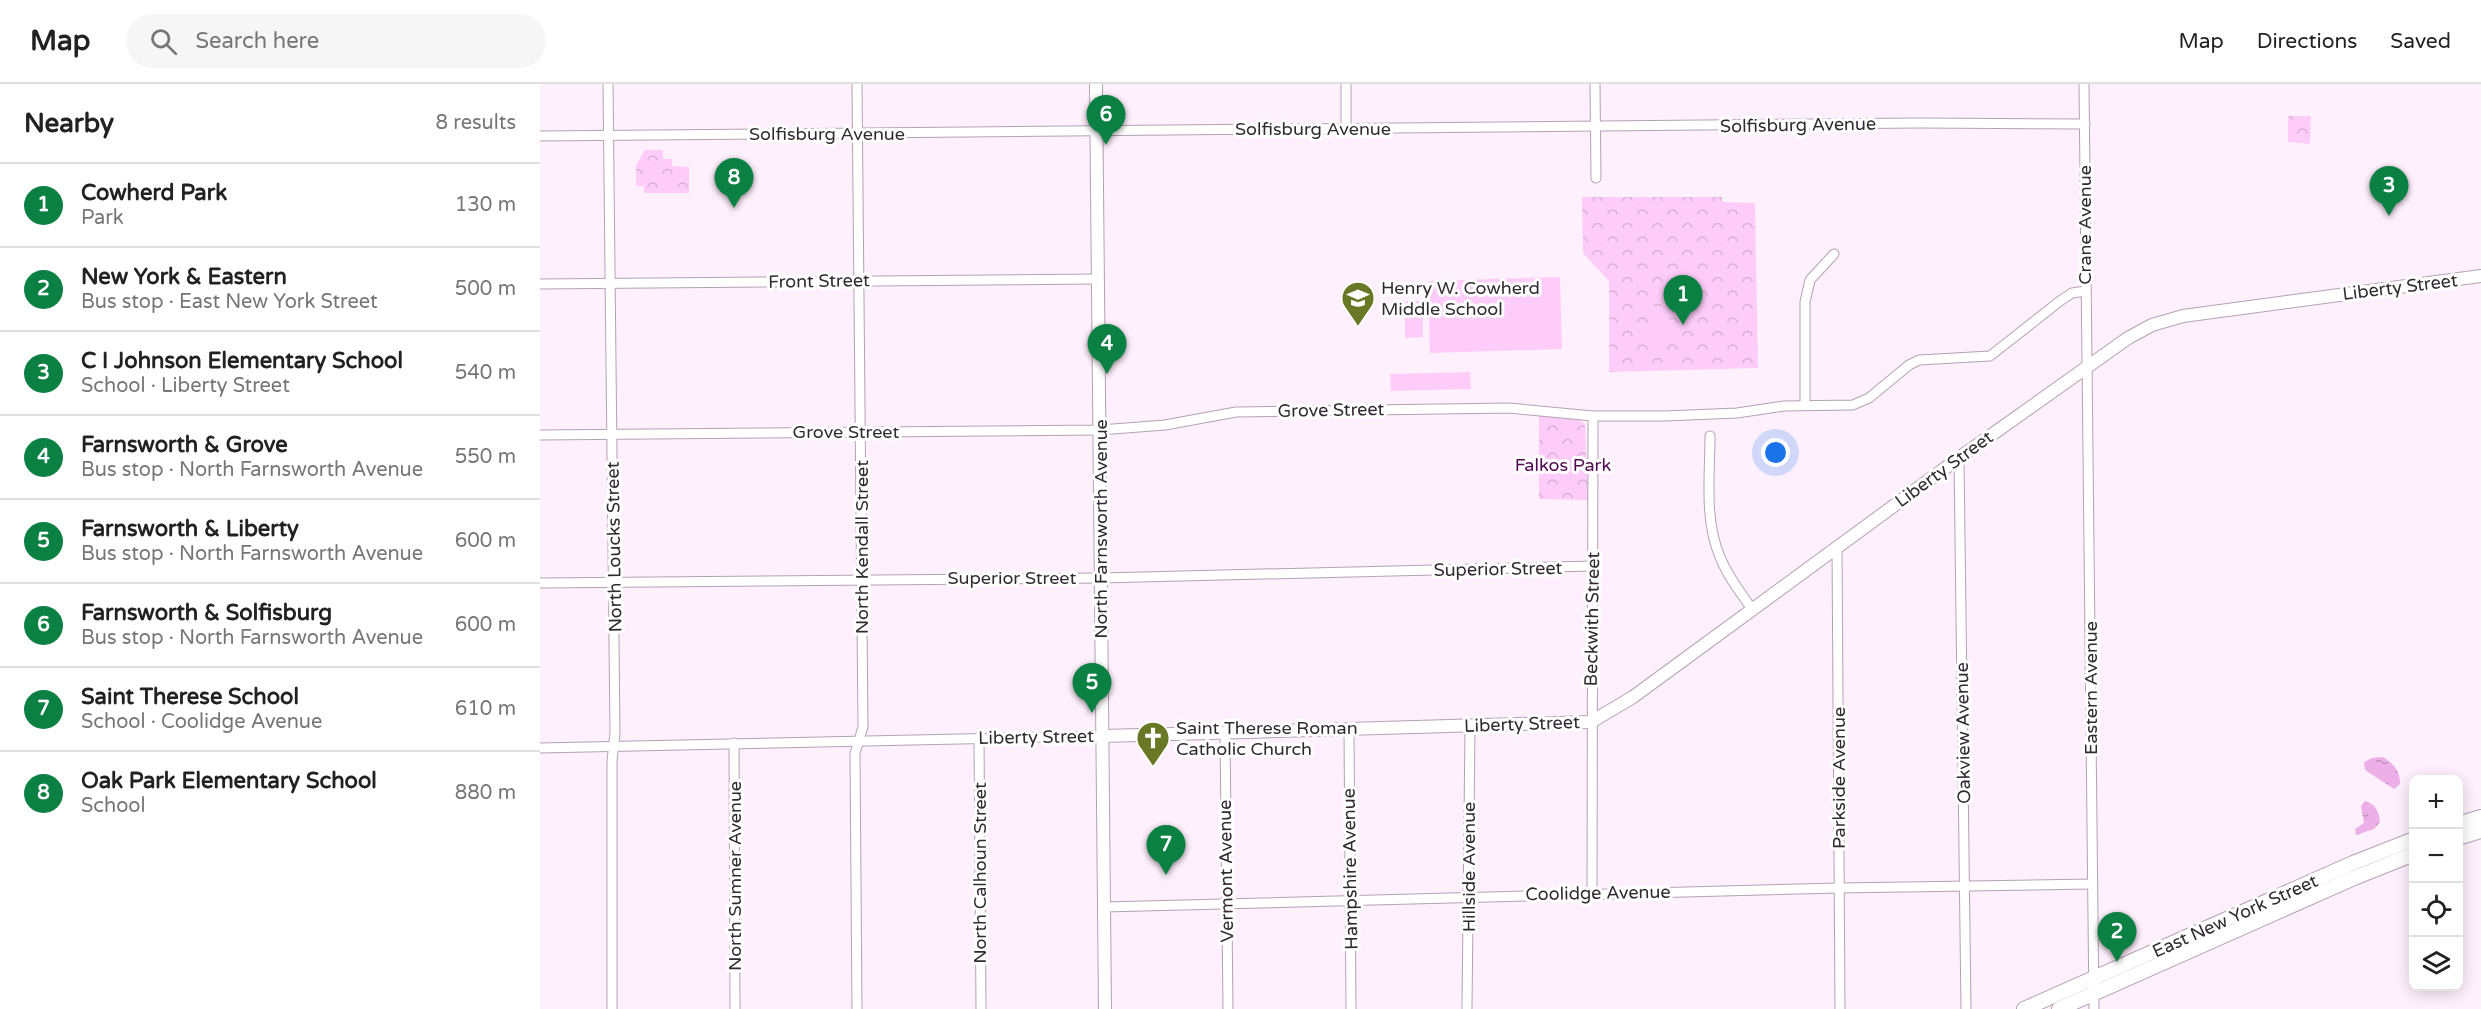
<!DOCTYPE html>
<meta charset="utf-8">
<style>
body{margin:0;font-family:"Varela Round",sans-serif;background:#f6f6f6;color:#222}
.controls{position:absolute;right:18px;bottom:18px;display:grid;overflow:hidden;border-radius:12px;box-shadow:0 3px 15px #0003}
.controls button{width:54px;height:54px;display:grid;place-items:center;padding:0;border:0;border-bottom:2px solid #e0e0e0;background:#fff;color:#222;font:30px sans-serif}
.you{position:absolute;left:1236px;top:369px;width:21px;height:21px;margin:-15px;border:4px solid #fff;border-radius:50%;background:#1a73e8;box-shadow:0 0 0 9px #1a73e833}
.badge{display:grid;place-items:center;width:39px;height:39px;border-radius:50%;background:#0b8043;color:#fff;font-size:20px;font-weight:700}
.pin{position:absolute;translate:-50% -50px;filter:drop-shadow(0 2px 3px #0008)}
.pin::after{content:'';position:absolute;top:32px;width:21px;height:18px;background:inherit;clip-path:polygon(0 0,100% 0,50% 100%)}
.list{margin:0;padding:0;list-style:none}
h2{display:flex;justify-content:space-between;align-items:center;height:78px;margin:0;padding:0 24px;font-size:26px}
h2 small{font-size:20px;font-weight:400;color:#767676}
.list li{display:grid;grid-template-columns:39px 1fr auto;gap:18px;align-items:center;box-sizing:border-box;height:84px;padding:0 24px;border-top:2px solid #e0e0e0}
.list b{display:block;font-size:22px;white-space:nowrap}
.list p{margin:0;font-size:20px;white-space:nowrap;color:#767676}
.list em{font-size:20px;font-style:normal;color:#767676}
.icon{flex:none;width:33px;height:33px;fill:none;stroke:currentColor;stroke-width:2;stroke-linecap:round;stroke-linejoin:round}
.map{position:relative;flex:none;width:1941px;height:925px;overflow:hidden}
header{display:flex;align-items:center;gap:36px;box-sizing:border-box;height:84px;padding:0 30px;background:#fff;border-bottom:2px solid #e0e0e0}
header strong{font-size:28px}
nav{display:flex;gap:33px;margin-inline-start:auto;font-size:21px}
.search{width:420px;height:54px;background:#f6f6f6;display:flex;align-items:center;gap:15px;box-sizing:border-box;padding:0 21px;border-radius:33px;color:#767676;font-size:22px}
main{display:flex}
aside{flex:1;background:#fff}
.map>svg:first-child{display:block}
.park{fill:url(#park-crowns)}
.pitch{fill:#fdccf8}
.water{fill:url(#water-ripples)}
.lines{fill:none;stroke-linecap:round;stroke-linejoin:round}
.street-casing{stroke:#b4a2b2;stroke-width:11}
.secondary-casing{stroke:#b4a2b2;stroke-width:14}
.primary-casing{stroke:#b4a2b2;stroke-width:16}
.street{stroke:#fff;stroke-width:9}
.secondary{stroke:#fff;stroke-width:12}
.primary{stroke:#fff;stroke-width:14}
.labels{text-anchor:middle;stroke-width:6;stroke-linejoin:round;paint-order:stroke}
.street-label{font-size:18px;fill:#312a31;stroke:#fff}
.poi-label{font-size:18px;fill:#312a31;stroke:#fff;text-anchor:start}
.park-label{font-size:18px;fill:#520851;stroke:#fff}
</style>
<header>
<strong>Map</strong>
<div class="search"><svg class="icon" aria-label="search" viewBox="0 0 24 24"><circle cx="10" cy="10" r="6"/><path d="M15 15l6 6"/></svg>Search here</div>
<nav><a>Map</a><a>Directions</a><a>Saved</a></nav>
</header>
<main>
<aside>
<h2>Nearby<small>8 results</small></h2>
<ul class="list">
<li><span class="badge">1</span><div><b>Cowherd Park</b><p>Park</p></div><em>130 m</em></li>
<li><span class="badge">2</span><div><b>New York &amp; Eastern</b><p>Bus stop · East New York Street</p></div><em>500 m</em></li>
<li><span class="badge">3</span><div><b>C I Johnson Elementary School</b><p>School · Liberty Street</p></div><em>540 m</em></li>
<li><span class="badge">4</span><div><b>Farnsworth &amp; Grove</b><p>Bus stop · North Farnsworth Avenue</p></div><em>550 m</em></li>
<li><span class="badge">5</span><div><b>Farnsworth &amp; Liberty</b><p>Bus stop · North Farnsworth Avenue</p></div><em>600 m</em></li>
<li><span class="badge">6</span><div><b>Farnsworth &amp; Solfisburg</b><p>Bus stop · North Farnsworth Avenue</p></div><em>600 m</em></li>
<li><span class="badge">7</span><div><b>Saint Therese School</b><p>School · Coolidge Avenue</p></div><em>610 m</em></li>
<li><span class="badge">8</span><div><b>Oak Park Elementary School</b><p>School</p></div><em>880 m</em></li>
</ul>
</aside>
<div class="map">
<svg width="1941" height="925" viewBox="0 0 1941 925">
<defs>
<pattern id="park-crowns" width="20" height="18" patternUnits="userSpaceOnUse" patternTransform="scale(1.5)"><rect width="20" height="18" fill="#fdccf8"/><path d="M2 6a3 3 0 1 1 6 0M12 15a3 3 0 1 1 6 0" fill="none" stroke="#d9afd5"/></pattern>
<pattern id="water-ripples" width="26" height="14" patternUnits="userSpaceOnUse" patternTransform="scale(1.5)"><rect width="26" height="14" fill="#edafe8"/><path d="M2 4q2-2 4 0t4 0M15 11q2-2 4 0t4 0" fill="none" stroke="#c18fbd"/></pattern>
</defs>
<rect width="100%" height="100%" fill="#fff0fd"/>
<!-- park -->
<g class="park">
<polygon points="1748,32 1771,32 1770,60 1748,58"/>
<polygon points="105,66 123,66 123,75 132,75 132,82 149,83 149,109 104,109 104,102 96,102 96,81"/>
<polygon points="1042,113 1182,113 1182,118 1215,119 1218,284 1069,288 1069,197 1043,169"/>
<polygon points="999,332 1039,336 1045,340 1048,416 999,415"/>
</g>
<!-- pitch -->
<g class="pitch">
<polygon points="1020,193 1022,265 890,269 888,197"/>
<polygon points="865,217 883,217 883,253 865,254"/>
<polygon points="1111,222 1129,222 1130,256 1111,256"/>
<polygon points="930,288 931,305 851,307 850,290"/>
</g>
<!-- water -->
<g class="water">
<path d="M1843,673C1854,680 1860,687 1860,700L1854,705L1825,686L1824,678L1832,674Z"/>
<path d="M1825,717C1836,720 1839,728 1840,738L1834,745L1816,751L1815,745L1824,739L1821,722Z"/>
</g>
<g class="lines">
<!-- street casing -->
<g class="street-casing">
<g id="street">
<polyline points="68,0 75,649 72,677 72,925"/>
<polyline points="317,0 323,643 315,669 317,925"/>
<polyline points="806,0 806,45"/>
<polyline points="1055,0 1056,94"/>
<polyline points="1544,0 1554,925"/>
<polyline points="0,52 1381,39 1545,40"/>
<polyline points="0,200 558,195"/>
<polyline points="1265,321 1265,218 1270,196 1294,170"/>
<polyline points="0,351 560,346 625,341 696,328 969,324 1053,332 1125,332 1197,329 1244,322 1313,321 1329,314 1369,281 1379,276 1450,272 1520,217 1532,209 1546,207"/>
<path d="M1170,352C1170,390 1164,436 1180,473C1187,491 1200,508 1212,525"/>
<polyline points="1419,374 1426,925"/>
<polyline points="1297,462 1300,925"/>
<polyline points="0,499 561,494 1053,482"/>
<polyline points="809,646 811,925"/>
<polyline points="685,649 688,925"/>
<polyline points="439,653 441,925"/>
<polyline points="194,659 195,925"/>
<polyline points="0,664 563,652"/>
<polyline points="1052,809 1053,332"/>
<polyline points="564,823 1299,804 1552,800"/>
<polyline points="927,924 930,642"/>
</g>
</g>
<!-- secondary casing -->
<g class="secondary-casing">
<g id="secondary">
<polyline points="556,0 565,925"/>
<polyline points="563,652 1051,638 1093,613 1419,374 1588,254 1612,241 1643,232 1941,192"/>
</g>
</g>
<!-- primary casing -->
<g class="primary-casing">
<g id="primary">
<polyline points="1918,740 1941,733"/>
<polyline points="1918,754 1941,747"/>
<polyline points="1484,925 1813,779 1874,755"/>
<polyline points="1519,925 1814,794 1874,770"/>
</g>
</g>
<!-- street -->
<use href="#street" class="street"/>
<!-- secondary -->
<use href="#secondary" class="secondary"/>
<!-- primary -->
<use href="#primary" class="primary"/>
</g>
<!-- icons -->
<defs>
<g id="school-pin" transform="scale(1.725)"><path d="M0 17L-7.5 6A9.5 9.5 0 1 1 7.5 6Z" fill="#697825" stroke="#fff"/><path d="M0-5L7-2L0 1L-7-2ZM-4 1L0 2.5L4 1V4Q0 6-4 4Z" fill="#fff"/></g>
<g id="church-pin" transform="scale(1.725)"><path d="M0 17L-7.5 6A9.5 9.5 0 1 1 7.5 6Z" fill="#697825" stroke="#fff"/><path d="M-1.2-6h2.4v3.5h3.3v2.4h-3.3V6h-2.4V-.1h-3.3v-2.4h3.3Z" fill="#fff"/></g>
</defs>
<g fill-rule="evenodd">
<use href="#school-pin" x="818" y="214"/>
<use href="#church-pin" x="613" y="654"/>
</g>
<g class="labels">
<!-- street labels -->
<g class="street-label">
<text transform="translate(1258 41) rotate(-1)" y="6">Solfisburg Avenue</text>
<text x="773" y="51">Solfisburg Avenue</text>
<text x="287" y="56">Solfisburg Avenue</text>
<text transform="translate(1545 141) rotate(-90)" y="6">Crane Avenue</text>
<text transform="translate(279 197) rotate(-1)" y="6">Front Street</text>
<text transform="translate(1860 203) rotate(-7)" y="6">Liberty Street</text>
<text transform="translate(791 326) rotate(-1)" y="6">Grove Street</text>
<text x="306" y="354">Grove Street</text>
<text transform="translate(1404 385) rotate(-36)" y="6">Liberty Street</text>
<text transform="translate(561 445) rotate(-90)" y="6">North Farnsworth Avenue</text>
<text transform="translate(74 463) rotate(-91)" y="6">North Loucks Street</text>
<text transform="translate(322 463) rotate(-90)" y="6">North Kendall Street</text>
<text transform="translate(958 485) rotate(-1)" y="6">Superior Street</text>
<text x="472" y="500">Superior Street</text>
<text transform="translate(1052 535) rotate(-89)" y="6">Beckwith Street</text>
<text transform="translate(1551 604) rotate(-90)" y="6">Eastern Avenue</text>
<text transform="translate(982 640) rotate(-2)" y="6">Liberty Street</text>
<text transform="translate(1423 649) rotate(-91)" y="6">Oakview Avenue</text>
<text transform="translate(496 653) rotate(-1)" y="6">Liberty Street</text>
<text transform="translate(1299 694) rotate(-90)" y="6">Parkside Avenue</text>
<text transform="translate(929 783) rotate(-90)" y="6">Hillside Avenue</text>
<text transform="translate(810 785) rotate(-91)" y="6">Hampshire Avenue</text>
<text transform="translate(686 787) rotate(-91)" y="6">Vermont Avenue</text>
<text transform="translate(440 789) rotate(-90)" y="6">North Calhoun Street</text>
<text transform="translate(195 792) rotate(-90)" y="6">North Sumner Avenue</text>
<text transform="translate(1058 809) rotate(-1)" y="6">Coolidge Avenue</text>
<text transform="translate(1695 832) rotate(-24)" y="6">East New York Street</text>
</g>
<!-- poi labels -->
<g class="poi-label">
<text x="841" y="210">Henry W. Cowherd<tspan x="841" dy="21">Middle School</tspan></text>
<text x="636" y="650">Saint Therese Roman<tspan x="636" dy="21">Catholic Church</tspan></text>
</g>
<!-- park labels -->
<g class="park-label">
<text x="1023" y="387">Falkos Park</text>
</g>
</g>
</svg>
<div class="controls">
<button>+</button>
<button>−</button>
<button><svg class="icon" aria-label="locate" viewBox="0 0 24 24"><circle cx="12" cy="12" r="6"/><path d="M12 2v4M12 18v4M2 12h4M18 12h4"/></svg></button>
<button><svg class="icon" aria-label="layers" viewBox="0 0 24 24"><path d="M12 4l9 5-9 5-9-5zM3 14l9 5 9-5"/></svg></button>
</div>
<div class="you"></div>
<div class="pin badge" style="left:1143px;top:241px">1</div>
<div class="pin badge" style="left:1577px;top:878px">2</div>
<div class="pin badge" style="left:1849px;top:132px">3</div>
<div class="pin badge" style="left:567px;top:290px">4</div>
<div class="pin badge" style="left:552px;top:629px">5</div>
<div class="pin badge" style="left:566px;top:61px">6</div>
<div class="pin badge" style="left:626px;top:791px">7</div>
<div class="pin badge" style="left:194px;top:124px">8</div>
</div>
</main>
